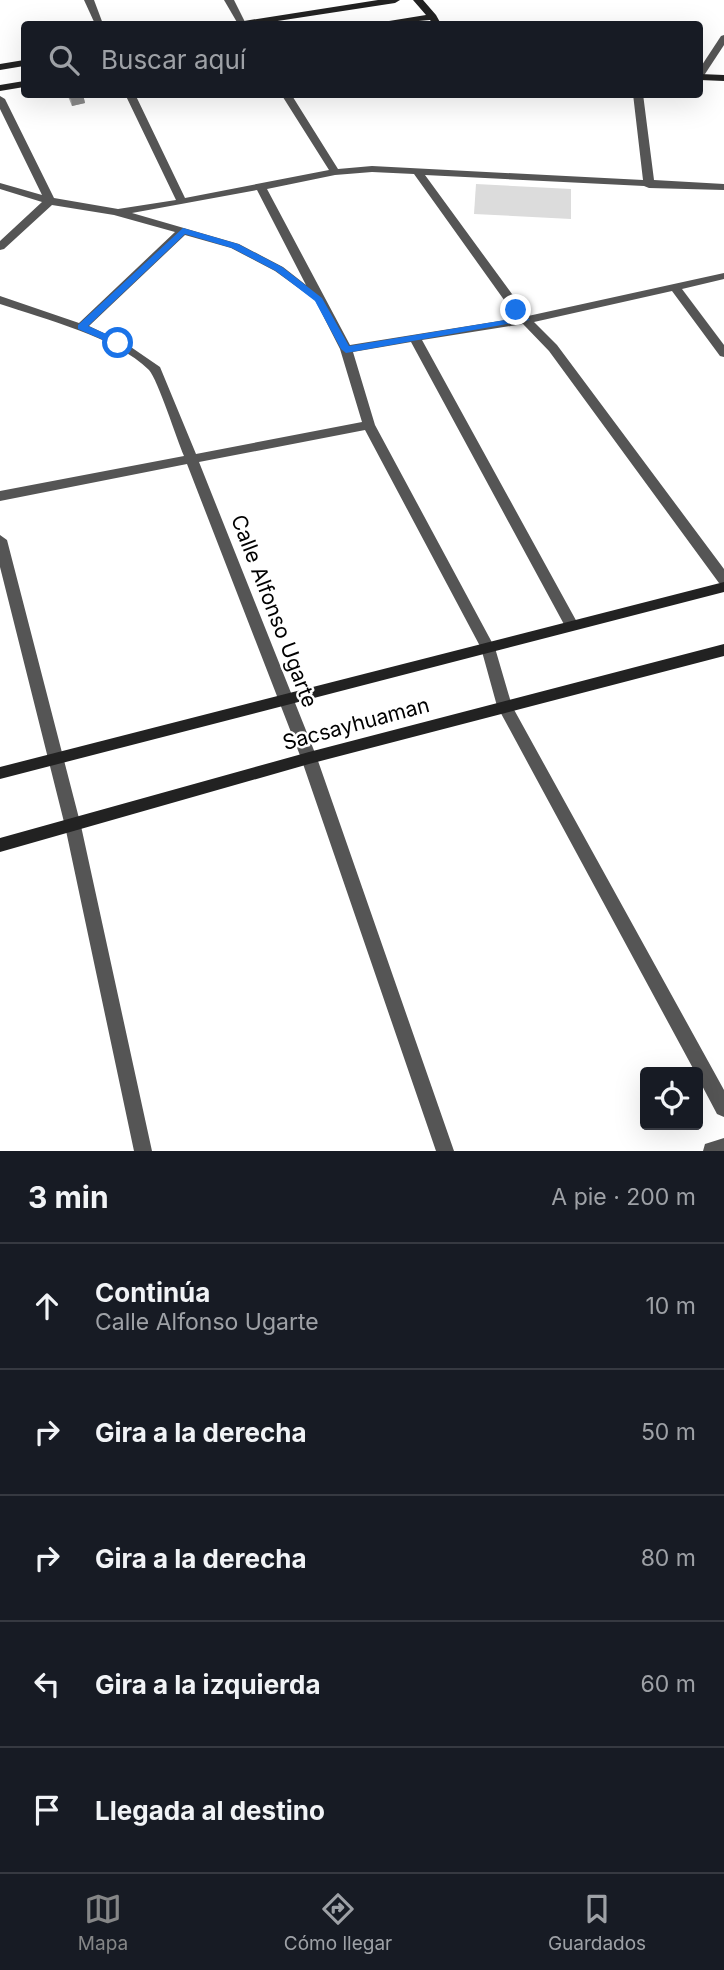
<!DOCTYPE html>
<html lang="es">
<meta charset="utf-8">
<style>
body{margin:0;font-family:Inter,sans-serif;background:#242831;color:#f1f3f6}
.controls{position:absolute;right:21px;bottom:21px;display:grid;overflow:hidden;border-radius:7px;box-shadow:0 7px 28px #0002}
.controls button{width:63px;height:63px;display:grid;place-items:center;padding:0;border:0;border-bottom:2px solid #363941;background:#171b24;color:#f1f3f6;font:35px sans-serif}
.stop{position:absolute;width:21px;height:21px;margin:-16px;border:5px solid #1a73e8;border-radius:50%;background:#fff}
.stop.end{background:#1a73e8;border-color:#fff;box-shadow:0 2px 7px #0008}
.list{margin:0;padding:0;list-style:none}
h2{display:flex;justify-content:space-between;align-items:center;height:91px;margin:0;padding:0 28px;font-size:30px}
h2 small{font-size:23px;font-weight:400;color:#9ea1a6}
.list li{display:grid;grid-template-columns:46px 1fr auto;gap:21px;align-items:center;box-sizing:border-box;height:126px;padding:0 28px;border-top:2px solid #363941}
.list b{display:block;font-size:26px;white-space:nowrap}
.list p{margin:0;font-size:23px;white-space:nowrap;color:#9ea1a6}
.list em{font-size:23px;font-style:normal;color:#9ea1a6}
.icon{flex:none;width:38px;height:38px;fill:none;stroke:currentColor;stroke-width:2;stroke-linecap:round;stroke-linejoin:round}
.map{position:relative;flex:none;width:724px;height:1151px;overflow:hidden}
.search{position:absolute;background:#171b24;box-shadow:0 7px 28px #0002;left:21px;right:21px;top:21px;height:77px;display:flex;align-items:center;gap:18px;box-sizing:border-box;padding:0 24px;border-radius:7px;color:#9ea1a6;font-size:26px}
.sheet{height:721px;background:#171b24}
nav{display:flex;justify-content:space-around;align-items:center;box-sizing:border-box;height:98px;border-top:2px solid #363941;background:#171b24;font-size:19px;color:#9ea1a6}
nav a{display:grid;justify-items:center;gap:4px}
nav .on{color:#858687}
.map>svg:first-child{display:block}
.green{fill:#dcdcdc}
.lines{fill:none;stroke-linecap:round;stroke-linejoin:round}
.street{fill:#555;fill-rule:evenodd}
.secondary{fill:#222;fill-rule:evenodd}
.wall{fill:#a9a9a9}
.shaded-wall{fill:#898989}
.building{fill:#c4c4c4;stroke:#898989;stroke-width:2}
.route{fill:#1a73e8}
.labels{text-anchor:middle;stroke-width:5;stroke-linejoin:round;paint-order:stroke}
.street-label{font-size:21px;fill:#000;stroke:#fff}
</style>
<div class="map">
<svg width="724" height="1151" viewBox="0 0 724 1151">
<rect width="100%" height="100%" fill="#fff"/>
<!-- green -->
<polygon class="green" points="476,184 571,189 571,219 474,214"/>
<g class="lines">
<!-- street -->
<g class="street">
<polygon points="84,0 94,0 103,24 95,24"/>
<polygon points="224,0 234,0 246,24 238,24"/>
<polygon points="724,35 724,45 703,77 700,78 700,68 721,36"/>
<path d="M125,94H135L185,198L329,170L281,94H291L338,169L372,166L643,180L633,94H643L654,180L724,184V190L649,188L644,186L425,175L528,316L724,273V279L682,289L724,345V357L720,356L672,291L534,322L557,345L724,569V584L719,583L549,351L523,324L422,340L578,624L576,628H566L411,342L353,352L375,425L495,648L512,706L724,1090V1117L717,1114L698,1078V1072H695L497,706L481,648L365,430L199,462L317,758L454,1151H436L301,758L187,464L0,501V491L184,456C177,440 158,380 149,370C116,337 44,319 0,304V296L79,323L175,232L114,215L52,205L4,249L0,250V241L42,202L0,189V183L42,195L0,109V96L5,99L54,198L118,209L176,200ZM372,172L414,174L517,318L350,345L267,189L335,175ZM257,190L306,285L283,267L239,244L132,213ZM185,235L231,248L275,271L315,300L340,349L362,422L196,454L160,367L125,343L89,326Z"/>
<polygon points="0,535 7,540 81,826 152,1151 134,1151 65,826 0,567"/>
<polygon points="724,1138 724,1151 703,1151 705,1144"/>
</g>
<!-- secondary -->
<g class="secondary">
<polygon points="378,0 400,0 395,3 258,24 239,24 244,21"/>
<polygon points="413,0 423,0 436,15 441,24 433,24 430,20 385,24 389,21 426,15"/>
<polygon points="24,60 24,66 0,70 0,64"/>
<polygon points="700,74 724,75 724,81 700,80"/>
<polygon points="24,81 24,87 0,91 0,85"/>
<polygon points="724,582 724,592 0,779 0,767"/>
<polygon points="724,644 724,656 309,764 0,852 0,838 309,752"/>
</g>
</g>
<!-- wall -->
<polygon class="wall" points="67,94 83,94 85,103 72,106"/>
<!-- shaded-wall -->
<polygon class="shaded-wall" points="83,95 85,103 72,106 71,98"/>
<!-- building -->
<polygon class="building" points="69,94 83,94 83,95 71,98"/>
<!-- route -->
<polygon class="route" points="183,228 238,244 282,267 322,298 349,346 518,318 511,310 516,308 530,320 346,353 341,349 315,301 276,271 232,248 185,234 88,326 122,341 122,345 115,345 78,329 78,325"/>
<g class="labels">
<!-- street labels -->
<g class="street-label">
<text transform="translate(274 611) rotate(69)" y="7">Calle Alfonso Ugarte</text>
<text transform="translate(356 724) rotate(-15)" y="7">Sacsayhuaman</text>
</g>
</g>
</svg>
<div class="controls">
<button><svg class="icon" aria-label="locate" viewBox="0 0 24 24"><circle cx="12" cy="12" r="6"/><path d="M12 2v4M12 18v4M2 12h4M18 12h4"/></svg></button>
</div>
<div class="stop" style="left:118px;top:343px"></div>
<div class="stop end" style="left:516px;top:310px"></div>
<div class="search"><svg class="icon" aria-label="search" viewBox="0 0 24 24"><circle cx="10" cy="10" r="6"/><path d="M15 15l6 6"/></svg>Buscar aquí</div>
</div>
<section class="sheet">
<h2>3 min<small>A pie · 200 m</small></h2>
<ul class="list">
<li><svg class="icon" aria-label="ahead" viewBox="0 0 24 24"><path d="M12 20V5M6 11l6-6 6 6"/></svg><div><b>Continúa</b><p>Calle Alfonso Ugarte</p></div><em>10 m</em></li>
<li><svg class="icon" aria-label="right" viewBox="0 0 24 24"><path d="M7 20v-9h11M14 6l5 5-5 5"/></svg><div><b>Gira a la derecha</b></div><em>50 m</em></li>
<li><svg class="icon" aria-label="right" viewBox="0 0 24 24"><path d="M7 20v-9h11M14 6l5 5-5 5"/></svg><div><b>Gira a la derecha</b></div><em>80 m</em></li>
<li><svg class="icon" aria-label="left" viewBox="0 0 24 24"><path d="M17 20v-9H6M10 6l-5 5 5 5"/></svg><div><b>Gira a la izquierda</b></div><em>60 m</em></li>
<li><svg class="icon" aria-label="arrive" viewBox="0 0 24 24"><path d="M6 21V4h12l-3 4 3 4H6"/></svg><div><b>Llegada al destino</b></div></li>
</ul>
</section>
<nav>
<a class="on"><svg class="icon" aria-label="map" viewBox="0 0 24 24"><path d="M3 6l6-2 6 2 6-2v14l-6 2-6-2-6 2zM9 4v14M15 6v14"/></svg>Mapa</a>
<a><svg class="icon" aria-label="directions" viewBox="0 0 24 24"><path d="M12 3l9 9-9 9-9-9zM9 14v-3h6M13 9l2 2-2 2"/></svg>Cómo llegar</a>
<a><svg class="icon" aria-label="saved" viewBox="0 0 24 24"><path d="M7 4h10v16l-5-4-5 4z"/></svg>Guardados</a>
</nav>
